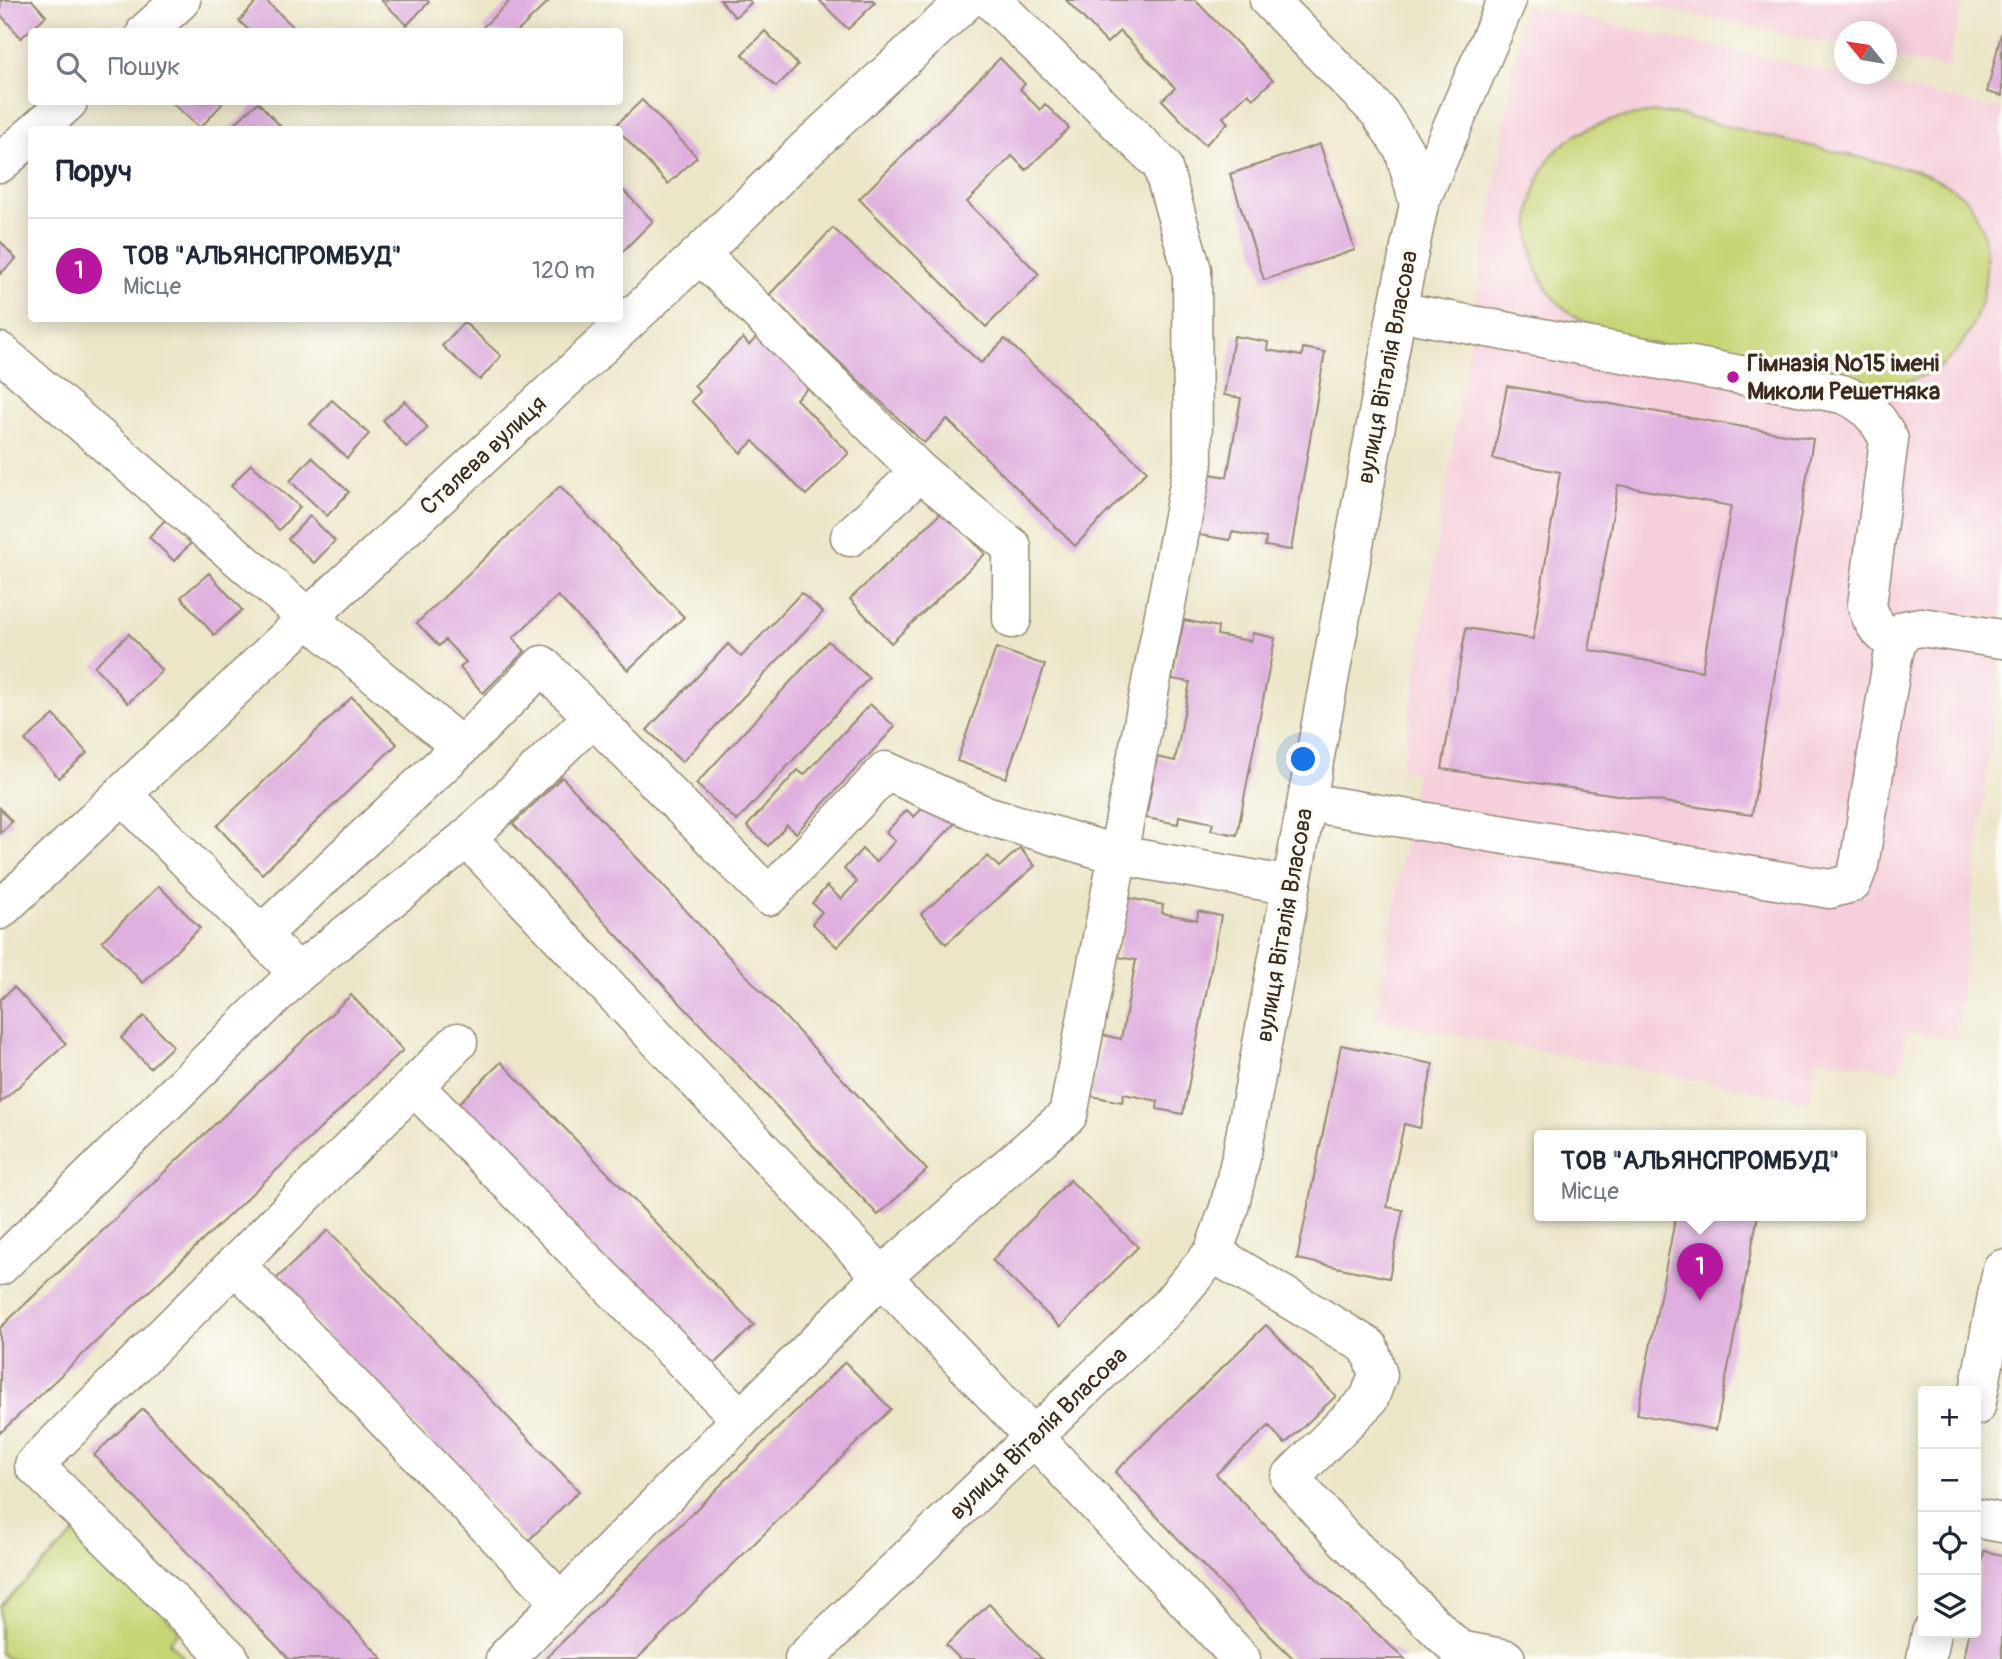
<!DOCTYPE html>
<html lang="uk">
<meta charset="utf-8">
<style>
body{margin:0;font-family:Pangolin,sans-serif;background:#f2f2f3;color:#1f2937}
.controls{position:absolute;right:21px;bottom:21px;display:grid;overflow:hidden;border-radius:7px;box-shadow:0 4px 18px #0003}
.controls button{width:63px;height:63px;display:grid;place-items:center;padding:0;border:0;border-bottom:2px solid #e0e1e3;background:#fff;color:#1f2937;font:35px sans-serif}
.compass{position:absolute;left:1834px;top:21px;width:63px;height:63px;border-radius:50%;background:#fff;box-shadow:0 4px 18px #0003;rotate:300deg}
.you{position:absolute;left:1304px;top:760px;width:24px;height:24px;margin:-18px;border:5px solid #fff;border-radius:50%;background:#1a73e8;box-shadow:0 0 0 10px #1a73e833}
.badge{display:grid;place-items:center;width:46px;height:46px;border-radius:50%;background:#b5179e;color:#fff;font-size:23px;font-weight:700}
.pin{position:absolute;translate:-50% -58px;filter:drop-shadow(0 2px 4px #0008)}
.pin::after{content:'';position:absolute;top:37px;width:24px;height:21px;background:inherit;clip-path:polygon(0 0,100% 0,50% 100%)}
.popup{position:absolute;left:1534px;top:1130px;width:332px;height:91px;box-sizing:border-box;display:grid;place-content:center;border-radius:7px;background:#fff;filter:drop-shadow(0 2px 5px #0005);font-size:23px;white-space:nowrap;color:#747a83}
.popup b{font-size:26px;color:#1f2937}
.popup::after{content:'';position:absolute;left:50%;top:100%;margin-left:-14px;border:14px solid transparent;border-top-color:#fff}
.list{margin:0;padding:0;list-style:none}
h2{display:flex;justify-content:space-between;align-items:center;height:91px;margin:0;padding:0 28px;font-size:30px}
h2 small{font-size:23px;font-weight:400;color:#747a83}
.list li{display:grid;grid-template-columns:46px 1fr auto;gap:21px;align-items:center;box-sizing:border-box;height:105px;padding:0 28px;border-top:2px solid #e0e1e3}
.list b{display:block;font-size:26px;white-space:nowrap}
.list p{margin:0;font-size:23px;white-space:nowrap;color:#747a83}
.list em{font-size:23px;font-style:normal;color:#747a83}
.icon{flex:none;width:38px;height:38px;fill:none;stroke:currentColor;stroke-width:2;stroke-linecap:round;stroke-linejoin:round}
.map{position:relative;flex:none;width:2002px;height:1659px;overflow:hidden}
.search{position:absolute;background:#fff;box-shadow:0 4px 18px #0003;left:28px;top:28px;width:595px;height:77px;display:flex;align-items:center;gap:18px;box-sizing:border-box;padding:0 24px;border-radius:7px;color:#747a83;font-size:26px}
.panel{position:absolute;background:#fff;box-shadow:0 4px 18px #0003;left:28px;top:126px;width:595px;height:196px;border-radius:7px}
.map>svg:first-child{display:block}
.built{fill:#f5cfdb}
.green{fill:#c6d475;stroke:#807f4a;stroke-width:2}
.building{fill:#dfb0df;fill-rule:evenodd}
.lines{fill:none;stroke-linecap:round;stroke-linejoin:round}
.minor-casing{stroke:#948874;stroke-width:41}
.minor{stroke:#fff;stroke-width:38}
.poi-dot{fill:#b5179e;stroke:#fdfcf7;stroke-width:2.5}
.labels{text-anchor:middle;stroke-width:7;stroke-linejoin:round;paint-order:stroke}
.poi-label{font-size:24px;font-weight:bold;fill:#3b2a1e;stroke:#fdfcf7;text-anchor:start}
.street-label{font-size:24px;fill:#3b2a1e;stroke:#fdfcf7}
</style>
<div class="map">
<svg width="2002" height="1659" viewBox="0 0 2002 1659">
<rect width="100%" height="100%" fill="#fdfcf7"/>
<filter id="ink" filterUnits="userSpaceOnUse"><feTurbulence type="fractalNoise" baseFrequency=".0143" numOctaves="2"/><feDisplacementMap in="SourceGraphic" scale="14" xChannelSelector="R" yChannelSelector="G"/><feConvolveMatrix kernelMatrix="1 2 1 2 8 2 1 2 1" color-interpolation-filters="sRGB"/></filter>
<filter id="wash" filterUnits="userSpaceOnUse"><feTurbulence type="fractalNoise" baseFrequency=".00686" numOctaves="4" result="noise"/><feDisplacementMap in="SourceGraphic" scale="28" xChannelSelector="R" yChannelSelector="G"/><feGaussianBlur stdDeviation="1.57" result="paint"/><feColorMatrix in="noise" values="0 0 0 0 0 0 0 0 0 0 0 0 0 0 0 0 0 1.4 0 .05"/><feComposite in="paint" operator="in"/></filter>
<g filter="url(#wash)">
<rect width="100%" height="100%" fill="#ece6c9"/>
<!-- built -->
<g class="built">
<polygon points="1624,0 1963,0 1948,69 1887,56 1886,32 1844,32 1844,47"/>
<polygon points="1524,5 2002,110 2002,645 1956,1040 1907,1032 1900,1071 1817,1058 1809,1101 1376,1020 1416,772 1401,769"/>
</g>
<!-- green -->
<g class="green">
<path d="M1655,112L1679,115L1917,171C1935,179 1954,186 1968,201C2002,244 1986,332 1942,365C1917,384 1886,386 1855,386L1615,336C1590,326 1565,314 1549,292C1520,253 1524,180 1560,147C1585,124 1623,116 1655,112Z"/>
<polygon points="80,1528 180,1631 169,1642 186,1659 7,1659 0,1652 0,1606"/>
</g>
<g id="blocks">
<!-- building -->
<g class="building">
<polygon points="1,0 32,0 46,16 21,38 0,14"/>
<polygon points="258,0 265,0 299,32 251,32 239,21"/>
<polygon points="381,0 427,0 429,2 407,25"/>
<polygon points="511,0 550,0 517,32 487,32 483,27"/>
<polygon points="720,0 749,0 751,3 735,17"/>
<polygon points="819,0 873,0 875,3 848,29"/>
<polygon points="1066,0 1195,0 1273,80 1253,99 1248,93 1223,117 1228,123 1205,145 1162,100 1175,88 1120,31 1107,43"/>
<polygon points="765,31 798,65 776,87 742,54"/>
<polygon points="2001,34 2002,35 2002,96 1987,92"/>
<polygon points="1000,58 1025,84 1020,89 1040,110 1045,104 1069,128 1026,170 1012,156 967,202 1039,274 986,327 859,199"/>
<polygon points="642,100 697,157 668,184 620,132 620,130 614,127"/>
<polygon points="171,102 220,102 222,104 200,128"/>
<polygon points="258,102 284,130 228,130"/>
<polygon points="1320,144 1355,250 1264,280 1230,174"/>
<polygon points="620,187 653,221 620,254"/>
<polygon points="833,228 981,363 1005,339 1147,471 1075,546 947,419 924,443 769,295"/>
<polygon points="0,241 16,259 0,274"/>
<polygon points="464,322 501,356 480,380 442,346"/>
<polygon points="758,336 808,388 796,399 849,453 806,495 753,441 741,453 691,401 700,392 694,386 743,338 749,345"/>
<polygon points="1234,336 1268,342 1267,350 1302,356 1303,348 1325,352 1291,550 1265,546 1266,538 1232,532 1230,540 1199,535 1210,474 1227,477 1241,398 1224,395"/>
<path d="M1507,386L1813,439L1752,815L1442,769L1466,628L1533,639L1560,472L1493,459ZM1618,485L1731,506L1702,671L1589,650Z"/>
<polygon points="332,400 369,434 347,458 310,424"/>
<polygon points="405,401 428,428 406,447 383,420"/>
<polygon points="312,457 349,492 327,516 290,481"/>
<polygon points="251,464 300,507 279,530 231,486"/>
<polygon points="560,486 684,617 628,670 558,596 513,638 525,651 483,693 460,668 466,662 445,640 439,646 417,623"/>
<polygon points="944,510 985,554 891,643 850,599"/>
<polygon points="310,516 335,541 314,563 288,539"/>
<polygon points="166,519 191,543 174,561 149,537"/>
<polygon points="209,573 242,610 214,635 181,597"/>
<polygon points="801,593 823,612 682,762 647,730 728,644 741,657"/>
<polygon points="1184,620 1218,627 1217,635 1251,641 1253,633 1275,638 1237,835 1211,830 1213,823 1179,816 1178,824 1146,818 1157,757 1175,761 1190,682 1172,679"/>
<polygon points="129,634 162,671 128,703 94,666"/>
<polygon points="828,641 869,678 737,821 696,784"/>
<polygon points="996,648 1045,665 1006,778 957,761"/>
<polygon points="352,697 397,744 262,874 217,826"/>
<polygon points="870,704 895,727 796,833 787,825 768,846 747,826 798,770 804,775"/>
<polygon points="54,715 87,753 59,778 25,740"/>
<polygon points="562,777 927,1170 878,1215 513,824"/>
<polygon points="931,799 956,822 837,947 812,923 822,912 812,903 827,886 841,899 857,882 844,869 862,849 876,862 895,841 886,832 907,810 914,817"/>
<polygon points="0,808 12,822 0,833"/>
<polygon points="1020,848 1035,866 946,944 921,914 988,856 999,867"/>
<polygon points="159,886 200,928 143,983 102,941"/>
<polygon points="1129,898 1163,905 1162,913 1197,920 1198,911 1221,916 1183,1114 1157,1109 1158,1101 1124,1094 1122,1102 1091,1096 1103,1035 1121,1039 1136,960 1118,957"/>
<polygon points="14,987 66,1044 0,1103 0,1000"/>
<polygon points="351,995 403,1050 0,1433 0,1328"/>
<polygon points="144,1016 173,1046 150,1068 121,1038"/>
<polygon points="1341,1045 1433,1064 1420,1128 1404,1124 1387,1207 1403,1210 1389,1278 1297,1259"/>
<polygon points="501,1062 754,1325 709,1369 456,1106"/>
<polygon points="1070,1180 1138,1247 1060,1327 992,1260"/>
<polygon points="1676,1215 1758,1215 1716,1430 1637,1414"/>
<polygon points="328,1230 579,1491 527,1542 275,1280"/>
<polygon points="1266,1325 1336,1396 1285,1444 1269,1426 1216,1474 1315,1577 1405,1659 1294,1659 1263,1629 1115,1472"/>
<polygon points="845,1362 891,1409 637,1659 545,1659"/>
<polygon points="143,1409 383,1659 289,1659 94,1455"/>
<polygon points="1984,1551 2002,1555 2002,1659 1964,1659 1969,1633 1976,1633 1976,1596"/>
<polygon points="989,1604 1042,1659 960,1659 946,1645"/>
</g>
</g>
</g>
<g filter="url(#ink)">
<use href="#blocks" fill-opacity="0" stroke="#948874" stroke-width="2"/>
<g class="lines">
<!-- minor casing -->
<g class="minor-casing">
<g id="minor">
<polyline points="1269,0 1379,112 1404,150 1419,204"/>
<polyline points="146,32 181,0"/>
<polyline points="37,130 68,102"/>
<polyline points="0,163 32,135"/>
<polyline points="700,254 920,472 850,537"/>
<path d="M1397,311L1842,394C1865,402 1878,418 1889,440L1867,605C1872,624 1880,633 1896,644"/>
<polyline points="0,352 308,618 461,747 542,665 769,896 886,771 982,814 1118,855 1291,886"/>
<polyline points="920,472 1012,547 1012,619"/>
<polyline points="122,794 298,973 467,838 1034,1437 1241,1659"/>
<polyline points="1307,802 1830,889 1852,883 1859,865 1892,662 1896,644 1905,630 1921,627 2002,639"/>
<polyline points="467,838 593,717"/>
<polyline points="0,910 308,618 700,254 802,153 967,0"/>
<polyline points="261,935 461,747"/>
<polyline points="414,1086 741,1419"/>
<polyline points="1213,1253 1369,1347 1378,1375 1369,1399 1290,1478 1345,1539 1459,1650 1506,1659"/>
<polyline points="235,1264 561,1602"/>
<polyline points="0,1266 298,973"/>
<polyline points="1976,1406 2002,1269"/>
<polyline points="1976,1518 2002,1523"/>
<polyline points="230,1659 34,1465 458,1042"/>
<polyline points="505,1659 882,1276 1068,1115 1193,464 1192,270 1162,165 991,0"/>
<polyline points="804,1659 1167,1308 1213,1253 1229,1208 1242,1153 1397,311 1419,204 1507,0"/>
<polyline points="1926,1659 1931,1633"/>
</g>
</g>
<!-- minor -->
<use href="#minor" class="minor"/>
</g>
</g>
<!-- markers -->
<circle class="poi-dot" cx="1733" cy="377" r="7"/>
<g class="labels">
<!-- poi labels -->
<g class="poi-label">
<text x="1747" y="371">Гімназія №15 імені<tspan x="1747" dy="28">Миколи Решетняка</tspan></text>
</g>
<!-- street labels -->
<g class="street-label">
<text transform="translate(1387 367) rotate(-79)" y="8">вулиця Віталія Власова</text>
<text transform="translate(483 455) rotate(-43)" y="8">Сталева вулиця</text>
<text transform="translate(1284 925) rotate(-80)" y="8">вулиця Віталія Власова</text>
<text transform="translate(1038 1433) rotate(-44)" y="8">вулиця Віталія Власова</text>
</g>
</g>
</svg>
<div class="controls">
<button>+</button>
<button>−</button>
<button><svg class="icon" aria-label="locate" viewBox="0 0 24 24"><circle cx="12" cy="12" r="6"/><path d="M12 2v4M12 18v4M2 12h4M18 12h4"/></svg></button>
<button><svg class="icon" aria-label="layers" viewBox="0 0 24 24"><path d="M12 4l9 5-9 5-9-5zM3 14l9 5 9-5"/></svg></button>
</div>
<svg class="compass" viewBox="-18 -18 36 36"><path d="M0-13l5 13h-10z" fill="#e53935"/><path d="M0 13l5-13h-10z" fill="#747a83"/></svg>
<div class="you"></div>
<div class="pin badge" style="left:1700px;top:1301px">1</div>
<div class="popup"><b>ТОВ &quot;АЛЬЯНСПРОМБУД&quot;</b>Місце</div>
<div class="search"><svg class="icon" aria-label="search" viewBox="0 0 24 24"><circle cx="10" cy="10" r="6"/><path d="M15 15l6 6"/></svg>Пошук</div>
<section class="panel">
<h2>Поруч<small></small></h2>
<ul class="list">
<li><span class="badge">1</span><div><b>ТОВ &quot;АЛЬЯНСПРОМБУД&quot;</b><p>Місце</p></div><em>120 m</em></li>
</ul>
</section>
</div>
